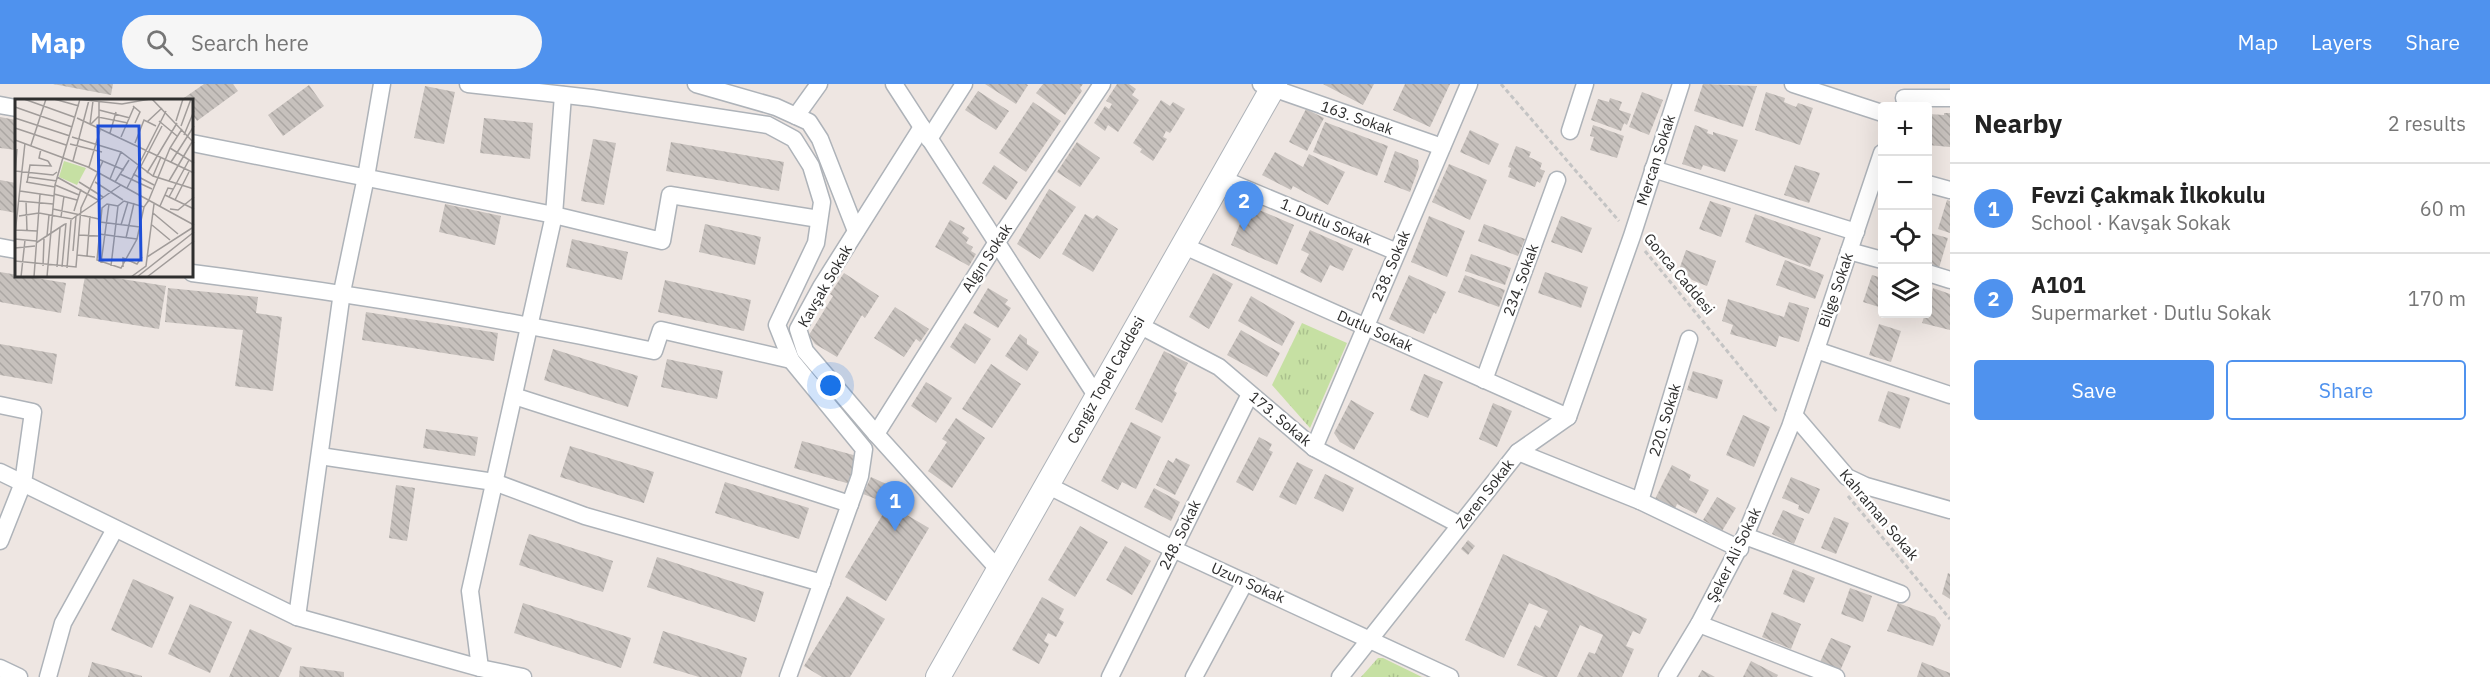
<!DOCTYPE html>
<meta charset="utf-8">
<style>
body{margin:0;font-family:"IBM Plex Sans",sans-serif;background:#f6f6f6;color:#222}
.controls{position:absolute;right:18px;top:18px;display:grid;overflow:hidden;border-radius:6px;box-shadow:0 6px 24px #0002}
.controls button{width:54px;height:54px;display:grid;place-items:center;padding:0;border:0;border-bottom:2px solid #e0e0e0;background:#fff;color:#222;font:30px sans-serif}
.you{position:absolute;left:831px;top:302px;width:21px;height:21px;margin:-15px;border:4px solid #fff;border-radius:50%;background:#1a73e8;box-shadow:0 0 0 9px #1a73e833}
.badge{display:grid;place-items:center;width:39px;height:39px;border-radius:50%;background:#4f92ee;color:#fff;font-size:20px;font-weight:700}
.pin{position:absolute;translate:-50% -50px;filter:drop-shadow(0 2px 3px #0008)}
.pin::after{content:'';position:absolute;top:32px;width:21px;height:18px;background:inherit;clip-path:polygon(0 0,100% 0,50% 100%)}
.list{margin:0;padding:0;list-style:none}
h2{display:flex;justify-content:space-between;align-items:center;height:78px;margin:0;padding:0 24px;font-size:26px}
h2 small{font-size:20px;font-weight:400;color:#767676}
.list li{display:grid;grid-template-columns:39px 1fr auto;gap:18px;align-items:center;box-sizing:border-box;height:90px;padding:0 24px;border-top:2px solid #e0e0e0}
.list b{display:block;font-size:22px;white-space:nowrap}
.list p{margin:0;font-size:20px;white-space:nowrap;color:#767676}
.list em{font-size:20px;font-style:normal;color:#767676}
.actions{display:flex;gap:12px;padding:18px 24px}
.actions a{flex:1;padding:14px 0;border:2px solid #4f92ee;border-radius:6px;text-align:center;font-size:21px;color:#4f92ee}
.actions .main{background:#4f92ee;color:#fff}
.icon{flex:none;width:33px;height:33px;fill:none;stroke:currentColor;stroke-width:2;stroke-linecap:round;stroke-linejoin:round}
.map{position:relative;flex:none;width:1950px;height:593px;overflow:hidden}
header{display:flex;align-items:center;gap:36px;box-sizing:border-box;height:84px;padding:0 30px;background:#4f92ee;color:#fff}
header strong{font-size:28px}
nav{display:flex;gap:33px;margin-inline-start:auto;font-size:21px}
.search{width:420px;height:54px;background:#f6f6f6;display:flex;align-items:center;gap:15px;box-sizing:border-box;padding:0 21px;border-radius:33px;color:#767676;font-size:22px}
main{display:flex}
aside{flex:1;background:#fff}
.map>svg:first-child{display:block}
.park{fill:url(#park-tufts)}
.building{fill:url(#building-back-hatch)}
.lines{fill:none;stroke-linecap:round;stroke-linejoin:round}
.street-casing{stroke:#aeb3b9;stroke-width:19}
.secondary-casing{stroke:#aeb3b9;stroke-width:26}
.path{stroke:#c4c4c4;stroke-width:3;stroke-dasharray:4.5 3;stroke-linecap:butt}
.street{stroke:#fff;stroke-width:16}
.secondary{stroke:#fff;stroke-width:24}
.labels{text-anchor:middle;stroke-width:5;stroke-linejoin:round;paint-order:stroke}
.street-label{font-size:15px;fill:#2e2e2e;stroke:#fff}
.inset-road{fill:none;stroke:#a19c9a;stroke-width:1.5}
.view{fill:#1d4ed8;fill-opacity:0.15;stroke:#1d4ed8;stroke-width:3}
.inset-edge{fill:none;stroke:#2e2e2e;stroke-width:3}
</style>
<header>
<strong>Map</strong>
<div class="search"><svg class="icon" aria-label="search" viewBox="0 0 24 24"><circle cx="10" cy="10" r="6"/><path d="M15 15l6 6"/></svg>Search here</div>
<nav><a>Map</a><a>Layers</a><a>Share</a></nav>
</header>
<main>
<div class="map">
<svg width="1950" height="593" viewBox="0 0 1950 593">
<defs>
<pattern id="park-tufts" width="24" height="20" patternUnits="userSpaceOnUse" patternTransform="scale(1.5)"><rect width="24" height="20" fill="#c6e0a3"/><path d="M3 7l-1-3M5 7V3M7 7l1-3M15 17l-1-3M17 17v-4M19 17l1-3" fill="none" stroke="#aac08d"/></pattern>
<pattern id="building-back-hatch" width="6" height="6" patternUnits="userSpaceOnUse" patternTransform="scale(1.5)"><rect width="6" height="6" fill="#c7c1bd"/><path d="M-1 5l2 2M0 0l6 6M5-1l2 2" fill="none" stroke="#aba6a3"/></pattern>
</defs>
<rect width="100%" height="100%" fill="#eee6e2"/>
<!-- park -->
<g class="park">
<polygon points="1302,239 1347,259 1310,344 1272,301"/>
<polygon points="1378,574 1383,574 1422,593 1361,593"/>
</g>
<!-- building -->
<g class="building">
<polygon points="53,0 113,0 111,11"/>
<polygon points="204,0 233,0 238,7 197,37 192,30 192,16 181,16"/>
<polygon points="985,0 1026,0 1028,1 1016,20"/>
<polygon points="1043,0 1083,0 1080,4 1082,7 1065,31 1036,9"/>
<polygon points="1117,0 1129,0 1136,5 1132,11 1139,16 1118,48 1108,41 1105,47 1094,39 1105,22 1109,25 1112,20 1106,17"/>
<polygon points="1323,0 1374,0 1363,21"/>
<polygon points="1405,0 1450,0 1430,43 1393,26"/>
<polygon points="1703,0 1757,2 1743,43 1694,27"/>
<polygon points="309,1 324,22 283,52 268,31"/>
<polygon points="425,2 455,8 444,60 414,54"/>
<polygon points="978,7 1009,27 996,46 965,26"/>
<polygon points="1642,8 1663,16 1649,51 1629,43"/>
<polygon points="1766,8 1785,14 1784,18 1796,23 1798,19 1813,24 1800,61 1755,46"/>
<polygon points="1610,14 1622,18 1619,26 1631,30 1627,41 1624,39 1621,47 1591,36 1598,15 1609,18"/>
<polygon points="1161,16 1170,22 1173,18 1185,25 1170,49 1166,47 1163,53 1167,55 1153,77 1140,68 1142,65 1133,59"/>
<polygon points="1033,18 1061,37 1026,88 999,69"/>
<polygon points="1306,25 1324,34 1307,67 1289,58"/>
<polygon points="1944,29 1950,29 1950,63 1928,61 1929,30 1944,31"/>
<polygon points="0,33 16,36 16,66 0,64"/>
<polygon points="484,34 533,39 530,75 480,69"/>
<polygon points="1325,38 1388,62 1377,92 1313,68"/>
<polygon points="1593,41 1624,52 1617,74 1590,66 1594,53 1590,52"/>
<polygon points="1695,41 1708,46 1707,49 1713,51 1713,48 1738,56 1725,88 1703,81 1701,86 1682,80"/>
<polygon points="1470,46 1499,60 1489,81 1460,68"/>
<polygon points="593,55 616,59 604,121 581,117"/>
<polygon points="671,58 784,78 779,107 666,87"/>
<polygon points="1077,58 1100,74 1080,103 1057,88"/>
<polygon points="1516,62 1531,68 1529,73 1542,79 1540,85 1545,87 1540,99 1537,97 1535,103 1508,93 1511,84 1508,83"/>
<polygon points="1395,67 1418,76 1419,83 1410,108 1384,98"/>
<polygon points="1275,68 1303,83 1309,70 1345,88 1328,121 1293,102 1291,106 1262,91"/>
<polygon points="1449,80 1487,96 1470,136 1432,118"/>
<polygon points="994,81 1018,98 1006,116 982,99"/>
<polygon points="1795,81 1820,89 1809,119 1784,111"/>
<polygon points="0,96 16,99 16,129 0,126"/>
<polygon points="1049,105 1076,123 1040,175 1017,160"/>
<polygon points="1947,116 1950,117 1950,149 1938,145"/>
<polygon points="1710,117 1731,124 1721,153 1699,145"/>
<polygon points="445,120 501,132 495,161 439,148"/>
<polygon points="1248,121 1294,141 1277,181 1231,161"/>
<polygon points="1085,130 1093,135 1097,131 1118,145 1093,188 1062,170"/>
<polygon points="1755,130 1821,154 1810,183 1745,158"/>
<polygon points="1429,132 1465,147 1447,193 1411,178"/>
<polygon points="1561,132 1592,144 1582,169 1551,158"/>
<polygon points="950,136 965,144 962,149 969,154 966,159 973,163 971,167 976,170 969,182 935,163"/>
<polygon points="705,140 761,153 755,181 699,168"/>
<polygon points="1484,140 1525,155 1518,172 1478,157"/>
<polygon points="1310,146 1353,165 1343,187 1330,181 1321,199 1300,188 1309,170 1301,166"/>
<polygon points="1930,149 1948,154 1939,184 1928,180 1928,151"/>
<polygon points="572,155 628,168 622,196 566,183"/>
<polygon points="1686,166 1716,177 1707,202 1692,196 1680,183"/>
<polygon points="1471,170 1511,184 1505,201 1465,187"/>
<polygon points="1785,176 1824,191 1815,215 1776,201"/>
<polygon points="0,188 66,199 61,229 0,218"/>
<polygon points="1545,188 1588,203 1581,224 1538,209"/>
<polygon points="844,189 879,212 865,234 862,231 837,273 815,260 809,251 833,212 830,210"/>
<polygon points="1213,189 1233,200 1209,245 1189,233"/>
<polygon points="1409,191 1446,208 1436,230 1434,228 1424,250 1389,235"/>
<polygon points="1465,191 1505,206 1499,223 1458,208"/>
<polygon points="1872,191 1882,194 1882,224 1863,218"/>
<polygon points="85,192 103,192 166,202 159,245 78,232"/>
<polygon points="665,196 751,216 744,247 658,228"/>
<polygon points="168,204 258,213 256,229 282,233 273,307 235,302 243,246 165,238"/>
<polygon points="988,204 1008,216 1005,220 1011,224 998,244 973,229"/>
<polygon points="1933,204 1950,210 1950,246 1922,239 1925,230 1928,230"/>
<polygon points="1251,212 1295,238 1282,262 1238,237"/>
<polygon points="1728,215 1784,233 1789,218 1809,224 1799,258 1779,252 1776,263 1730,250 1733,241 1722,237"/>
<polygon points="895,223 929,245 920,258 916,255 904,273 874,254"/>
<polygon points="366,228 498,249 494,277 362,256"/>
<polygon points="965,239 991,255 975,280 950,263"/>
<polygon points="1879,240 1901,247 1891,278 1869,271"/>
<polygon points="1241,246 1280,269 1267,293 1227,271"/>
<polygon points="1020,250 1027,255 1027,260 1039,268 1027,287 1005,272"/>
<polygon points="0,260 57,270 52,300 0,291"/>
<polygon points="553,265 638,292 628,323 544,296"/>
<polygon points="1164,267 1188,279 1174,307 1177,309 1162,339 1135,325"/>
<polygon points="667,275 723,287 717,315 661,303"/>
<polygon points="991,280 1021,300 992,344 962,325"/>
<polygon points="1693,287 1723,296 1717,315 1687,306"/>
<polygon points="1424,290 1443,298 1428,334 1410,326"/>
<polygon points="926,298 952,314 936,339 911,322"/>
<polygon points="1888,307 1910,314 1900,345 1878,337"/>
<polygon points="1351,316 1374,329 1354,366 1340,358 1334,349"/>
<polygon points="1493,319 1512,327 1497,363 1479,355"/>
<polygon points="1743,331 1770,343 1754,383 1726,371"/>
<polygon points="956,334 985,354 952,404 928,387 947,358 942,355"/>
<polygon points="1131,338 1161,353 1136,405 1122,398 1118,406 1101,397"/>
<polygon points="426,345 478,353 475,372 423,364"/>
<polygon points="1259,353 1272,360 1269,366 1273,368 1253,407 1236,398"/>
<polygon points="802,357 857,372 850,400 794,384"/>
<polygon points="570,362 654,388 644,419 560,393"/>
<polygon points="1176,374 1190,381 1175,411 1156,401 1168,376 1173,379"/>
<polygon points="1297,378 1313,386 1296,421 1279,413"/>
<polygon points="1672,381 1691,391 1689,396 1709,406 1696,430 1677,420 1675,425 1655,415"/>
<polygon points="1325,390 1354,404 1343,428 1314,414"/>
<polygon points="871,393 908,410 900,427 929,444 886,517 845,493 889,420 863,410"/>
<polygon points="1791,393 1820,405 1809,430 1798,425 1799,421 1782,414"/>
<polygon points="725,398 809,424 799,455 715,429"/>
<polygon points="396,401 415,404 407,457 389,454"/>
<polygon points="1154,404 1180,418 1171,437 1144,423"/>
<polygon points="1717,413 1736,424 1722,447 1703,436"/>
<polygon points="1783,426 1804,435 1794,460 1772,450"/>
<polygon points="1834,433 1849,439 1836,470 1821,464"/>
<polygon points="1080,442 1108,458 1075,513 1048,496"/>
<polygon points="529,450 613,477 603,508 519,481"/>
<polygon points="1468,456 1475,462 1468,471 1461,465"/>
<polygon points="1125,462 1151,477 1132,511 1106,496"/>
<polygon points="1503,470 1647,535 1640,550 1633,547 1626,562 1634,565 1622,593 1577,593 1589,568 1595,570 1603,551 1580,541 1557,593 1544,593 1517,581 1535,541 1540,544 1548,527 1529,519 1504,574 1465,556"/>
<polygon points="657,473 764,508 755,538 647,503"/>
<polygon points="1793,485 1815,494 1804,519 1783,510"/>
<polygon points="1948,489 1950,490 1950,515 1942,510"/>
<polygon points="133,495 174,513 152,564 111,546"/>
<polygon points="1850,504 1872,512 1863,538 1841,530"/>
<polygon points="847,512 885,535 850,593 822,593 804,582"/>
<polygon points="1042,513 1064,525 1059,535 1064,538 1056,553 1048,549 1044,557 1049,560 1039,580 1012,566"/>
<polygon points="523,519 631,554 621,584 514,549"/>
<polygon points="1898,519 1935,533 1941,541 1933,562 1887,547"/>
<polygon points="190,520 232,538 210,589 168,570"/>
<polygon points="1772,528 1801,540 1791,565 1762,553"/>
<polygon points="250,545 292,564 279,593 229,593"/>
<polygon points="663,547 747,574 741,593 699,593 653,579"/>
<polygon points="1831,554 1851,562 1840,587 1820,578"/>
<polygon points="1751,577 1778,591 1777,593 1743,593"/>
<polygon points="92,578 142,592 142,593 88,593"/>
<polygon points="1922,578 1950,589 1950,593 1917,593"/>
<polygon points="300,582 344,588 344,593 299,593"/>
<polygon points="1702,586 1715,593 1698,593"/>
</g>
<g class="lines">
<!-- street casing -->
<g class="street-casing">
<g id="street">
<polyline points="468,0 592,14 768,41 794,55 811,82 822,118 816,159 777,241 791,276 864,365 860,392 788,593"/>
<polyline points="696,0 776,23 809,38 820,55 856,147"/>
<polyline points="894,0 1097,313"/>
<polyline points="1261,0 1442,63"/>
<polyline points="1793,0 1882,29"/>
<polyline points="1904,14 1950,14"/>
<polyline points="0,21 16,24"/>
<polyline points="796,32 819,0"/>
<polyline points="922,43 821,203 798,245 805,267 876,350 999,486"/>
<polyline points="1570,47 1585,0"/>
<polyline points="929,55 964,0"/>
<polyline points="192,59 554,131 662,157 670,111 819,135"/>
<polyline points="1653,85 1856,148"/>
<polyline points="1220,94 1397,168"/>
<polyline points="1928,100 1950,106"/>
<polyline points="1182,161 1568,333"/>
<polyline points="0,163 16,166"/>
<polyline points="1849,167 1882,176"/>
<path d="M192,189C349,209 500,234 654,267L661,246L791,276"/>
<polyline points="1928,189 1950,196"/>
<polyline points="1137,240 1219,283 1314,364 1460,441"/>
<polyline points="1816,266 1950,311"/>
<polyline points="1484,296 1557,96"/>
<polyline points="514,312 850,420"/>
<polyline points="0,321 33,328 23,399 0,457"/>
<polyline points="1794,331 1847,393 1866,402 1950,426"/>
<polyline points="876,350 997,158 1102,0"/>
<polyline points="1314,364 1469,0"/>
<polyline points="1518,368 1640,417 1740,465"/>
<polyline points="320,372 494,398 585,432 822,499"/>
<polyline points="0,388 297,533 480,584 523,593"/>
<polyline points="1047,401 1173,465 1450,593"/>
<polyline points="1640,417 1689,255"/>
<polyline points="1745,452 1901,510"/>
<polyline points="297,533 342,208 366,93 382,0"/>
<polyline points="1699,540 1836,593"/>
<polyline points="0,584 19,593"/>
<polyline points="480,584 470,507 554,131 563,11"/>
<polyline points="48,593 63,539 115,445"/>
<polyline points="1110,593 1250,310"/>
<polyline points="1194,593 1245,498"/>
<polyline points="1340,593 1518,368 1568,333 1632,152 1681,0"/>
<polyline points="1667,593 1699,540 1745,452 1790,343 1882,69"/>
</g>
</g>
<!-- secondary casing -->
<g class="secondary-casing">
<polyline id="secondary" points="938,593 1275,0"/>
</g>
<!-- path -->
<g class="path">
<polyline points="1501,0 1619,137"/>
<polyline points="1645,167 1778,329"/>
<polyline points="1848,412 1950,535"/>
</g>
<!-- street -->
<use href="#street" class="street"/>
<!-- secondary -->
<use href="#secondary" class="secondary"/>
</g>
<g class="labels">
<!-- street labels -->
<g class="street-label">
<text transform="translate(1357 34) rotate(19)" y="5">163. Sokak</text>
<text transform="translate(1656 76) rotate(-72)" y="5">Mercan Sokak</text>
<text transform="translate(1326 138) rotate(23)" y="5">1. Dutlu Sokak</text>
<text transform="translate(987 174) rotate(-57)" y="5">Algın Sokak</text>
<text transform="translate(1391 182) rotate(-67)" y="5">238. Sokak</text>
<text transform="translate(1679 190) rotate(50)" y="5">Gonca Caddesi</text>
<text transform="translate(1521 196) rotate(-70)" y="5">234. Sokak</text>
<text transform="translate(825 202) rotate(-60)" y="5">Kavşak Sokak</text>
<text transform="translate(1836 206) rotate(-71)" y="5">Bilge Sokak</text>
<text transform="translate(1375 247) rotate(24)" y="5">Dutlu Sokak</text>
<text transform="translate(1106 296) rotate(-61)" y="5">Cengiz Topel Caddesi</text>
<text transform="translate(1280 335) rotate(40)" y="5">173. Sokak</text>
<text transform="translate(1665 336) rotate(-73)" y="5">220. Sokak</text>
<text transform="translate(1485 410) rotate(-52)" y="5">Zeren Sokak</text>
<text transform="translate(1879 431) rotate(50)" y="5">Kahraman Sokak</text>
<text transform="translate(1180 451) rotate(-64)" y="5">248. Sokak</text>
<text transform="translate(1734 471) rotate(-64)" y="5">Şeker Ali Sokak</text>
<text transform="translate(1248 499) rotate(24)" y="5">Uzun Sokak</text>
</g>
</g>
<!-- overview -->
<g transform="translate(15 15)">
<rect width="178" height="178" fill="#eee6e2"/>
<path d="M49,62L71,69L62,86L44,78Z" fill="#c6e0a3"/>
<path class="inset-road" d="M9,0L59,18M39,0L64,7M61,0L107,5L135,0M137,0L179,44M118,7L125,13L120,24M0,8L57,28M84,11L115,19M0,19L55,37M62,19L179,74M144,22L162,37M161,22L168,0M132,23L147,9M75,25L78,2M75,26L83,18L113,24M166,27L176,0M0,29L51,46M84,31V3M95,34L101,13M169,36L179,12M57,38L106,53L138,77L179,90M106,38L119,8M0,41L73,68L179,126M120,44L129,21L141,27M55,45L87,53M16,46L31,0M155,49L179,64M26,50L24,59L33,62M83,60L109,71M58,62L74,1M156,63L179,27M74,68L85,31M125,69L147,27M0,72L38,76L42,73M132,74L162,24M105,75L137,90M118,75L139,86M0,76L2,50M138,77L146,58M13,78L42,82M42,78L83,101M95,80L106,53M154,82L177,43M11,83L40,88M64,83L88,98M80,83L108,101M100,83L114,61M12,84L15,66L36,67L33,62M40,86L64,96M112,89L151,12M5,92L39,97M39,95L62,101M150,96L179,110M154,98L174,61M160,101L174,73M4,102L38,105M11,102L12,132M133,103L155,49L167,30M103,107L92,105L87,109L82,161L106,169L122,140L129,108L134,101M145,107L153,89L158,90M38,110L84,120M155,110L163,111L179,98M59,112L66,90M138,114L163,135M4,117L24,114L57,120L106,86M46,118L49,97M85,123L125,128M106,126L113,103M137,126L155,141M1,131L22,132M0,135L10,44M84,135L122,140M64,136L83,137M32,137L34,116M111,139L119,104M0,140L21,142M21,144L50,125M0,149L20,147M58,152L61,117M62,156L80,158M72,157L75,117M132,158L177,129M0,162L61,168L66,109L88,62M86,164L94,105M28,167L29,140M96,167L103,107L109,102L129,108M42,168L45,129M47,168L51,124M108,168V159L122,165L127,158M52,169L56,121M6,178L10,141M19,178L25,95M32,178L40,86L65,0M116,178L131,167L139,105M122,178L179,133M132,178L179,142"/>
<path class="view" d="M83,27H124L126,161H85Z"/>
<rect width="178" height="178" class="inset-edge"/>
</g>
</svg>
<div class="controls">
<button>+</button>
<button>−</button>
<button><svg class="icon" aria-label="locate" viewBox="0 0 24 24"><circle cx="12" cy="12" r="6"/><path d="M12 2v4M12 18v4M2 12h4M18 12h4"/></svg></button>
<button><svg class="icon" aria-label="layers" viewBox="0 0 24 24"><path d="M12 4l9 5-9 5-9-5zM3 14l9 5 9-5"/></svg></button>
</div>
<div class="you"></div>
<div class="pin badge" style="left:895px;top:447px">1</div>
<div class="pin badge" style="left:1244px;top:147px">2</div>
</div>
<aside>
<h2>Nearby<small>2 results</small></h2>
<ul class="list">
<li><span class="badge">1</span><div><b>Fevzi Çakmak İlkokulu</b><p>School · Kavşak Sokak</p></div><em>60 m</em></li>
<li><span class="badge">2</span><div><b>A101</b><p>Supermarket · Dutlu Sokak</p></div><em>170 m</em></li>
</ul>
<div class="actions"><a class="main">Save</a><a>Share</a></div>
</aside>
</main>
